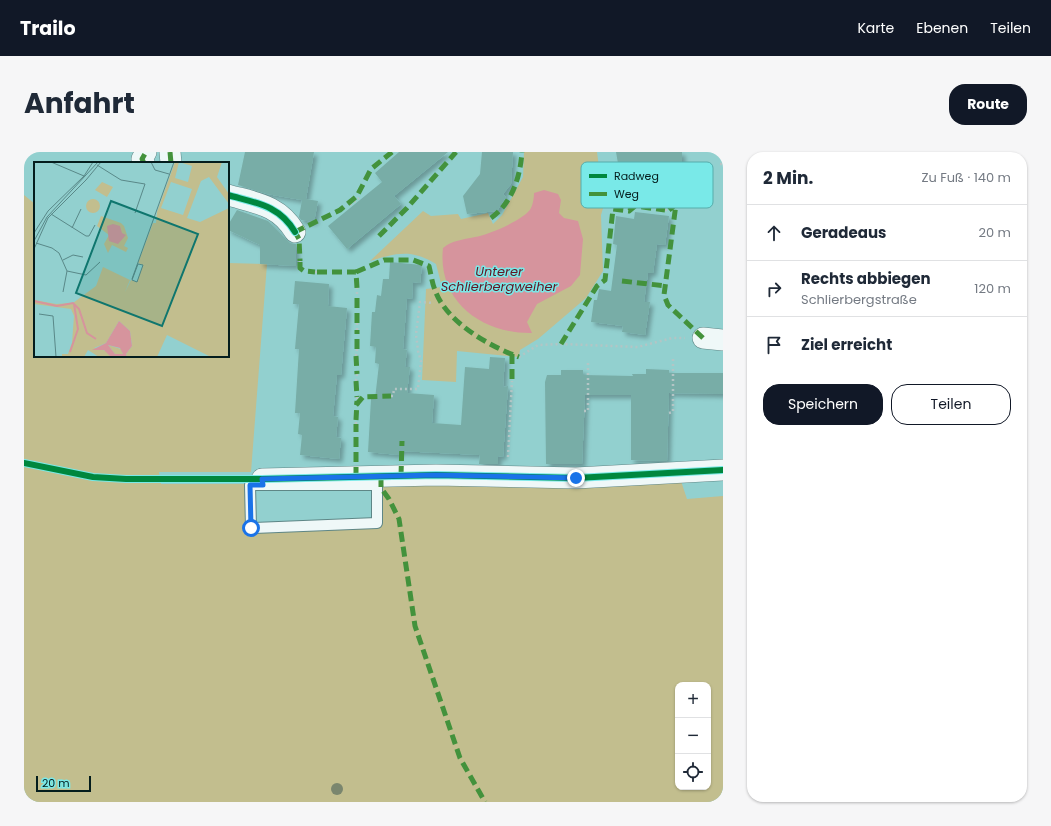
<!DOCTYPE html>
<html lang="de">
<meta charset="utf-8">
<style>
body{margin:0;font-family:Poppins,sans-serif;background:#f6f6f7;color:#1f2937}
.controls{position:absolute;right:12px;bottom:12px;display:grid;overflow:hidden;border-radius:8px;box-shadow:0 1px 3px #0004}
.controls button{width:36px;height:36px;display:grid;place-items:center;padding:0;border:0;border-bottom:1px solid #e0e1e3;background:#fff;color:#1f2937;font:20px sans-serif}
.scale{position:absolute;left:12px;bottom:10px;width:55px;box-sizing:border-box;padding-left:4px;border:2px solid #041d1d;border-top:0;font-size:11px;line-height:14px;white-space:nowrap;color:#041d1d;-webkit-text-stroke:3px #79e9e8;paint-order:stroke}
.stop{position:absolute;width:12px;height:12px;margin:-9px;border:3px solid #1a73e8;border-radius:50%;background:#fff}
.stop.end{background:#1a73e8;border-color:#fff;box-shadow:0 1px 4px #0008}
.list{margin:0;padding:0;list-style:none}
h2{display:flex;justify-content:space-between;align-items:center;height:52px;margin:0;padding:0 16px;font-size:17px}
h2 small{font-size:13px;font-weight:400;color:#747a83}
.list li{display:grid;grid-template-columns:26px 1fr auto;gap:12px;align-items:center;box-sizing:border-box;height:56px;padding:0 16px;border-top:1px solid #e0e1e3}
.list b{display:block;font-size:15px;white-space:nowrap}
.list p{margin:0;font-size:13px;white-space:nowrap;color:#747a83}
.list em{font-size:13px;font-style:normal;color:#747a83}
.actions{display:flex;gap:8px;padding:12px 16px}
.actions a{flex:1;padding:9px 0;border:1px solid #111827;border-radius:16px;text-align:center;font-size:14px;color:#111827}
.actions .main{background:#111827;color:#fff}
.icon{flex:none;width:22px;height:22px;fill:none;stroke:currentColor;stroke-width:2;stroke-linecap:round;stroke-linejoin:round}
.map{position:relative;flex:none;width:699px;height:650px;overflow:hidden;border-radius:16px}
header{display:flex;align-items:center;gap:24px;box-sizing:border-box;height:56px;padding:0 20px;background:#111827;color:#fff}
header strong{font-size:19px}
nav{display:flex;gap:22px;margin-inline-start:auto;font-size:14px}
.intro{display:flex;align-items:center;justify-content:space-between;box-sizing:border-box;height:96px;padding:0 24px}
h1{margin:0;font-size:28px}
.button{padding:10px 18px;border-radius:16px;background:#111827;color:#fff;font-size:14px;font-weight:700}
main{display:flex;gap:24px;padding:0 24px}
aside{flex:1;background:#fff;border-radius:16px;box-shadow:0 1px 3px #0004}
.map>svg:first-child{display:block}
.green{fill:#c2be8e;fill-rule:evenodd}
.water{fill:#d6949d}
.building{fill:#78ada7;filter:url(#shadow)}
.lines{fill:none;stroke-linecap:round;stroke-linejoin:round}
.service-casing{stroke:#5e8686;stroke-width:12}
.minor-casing{stroke:#5e8686;stroke-width:22}
.path{stroke:#b3c5c5;stroke-width:2.5;stroke-dasharray:2 3;stroke-linecap:butt}
.service{stroke:#eff8f8;stroke-width:10}
.minor{stroke:#eff8f8;stroke-width:21}
.quiet{stroke:#43923c;stroke-width:5;stroke-dasharray:10 5;stroke-linecap:butt}
.cycleway-casing{stroke:#79e9e8;stroke-width:8}
.cycleway{stroke:#00873e;stroke-width:6}
.tree{fill:#7a866e}
.route{stroke:#1a73e8;stroke-width:5}
.labels{text-anchor:middle;stroke-width:3;stroke-linejoin:round;paint-order:stroke}
.water-label{font-size:13px;font-style:italic;fill:#621624;stroke:#79e9e8}
.inset-river{fill:none;stroke:#d6949d;stroke-width:2}
.inset-road{fill:none;stroke:#598888;stroke-width:1}
.view{fill:#0f766e;fill-opacity:0.15;stroke:#0f766e;stroke-width:2}
.inset-edge{fill:none;stroke:#041d1d;stroke-width:2}
.key{fill:#79e9e8;stroke:#56acab;stroke-width:1}
.key-label{font-size:11px;fill:#041d1d}
</style>
<header>
<strong>Trailo</strong>
<nav><a>Karte</a><a>Ebenen</a><a>Teilen</a></nav>
</header>
<div class="intro"><h1>Anfahrt</h1><a class="button">Route</a></div>
<main>
<div class="map">
<svg width="699" height="650" viewBox="0 0 699 650">
<defs>
<filter id="shadow"><feDropShadow dx="3.5" dy="3.5" stdDeviation="2" flood-color="#0004"/></filter>
</defs>
<rect width="100%" height="100%" fill="#92d0cf"/>
<!-- green -->
<g class="green">
<path d="M500,0H573L580,53L577,63L579,119L562,146L514,187L496,198L495,205L433,199L432,230L398,228L402,137L418,135L412,112C388,97 372,101 346,109L399,59L407,64L434,62L437,67L464,61L469,72L478,63L499,25Z"/>
<path d="M0,43L11,52V204H204V111L243,112L227,320H135L137,332H226L228,376L357,371V334L657,329L663,347L699,344V650H0ZM654,533H684V635H654Z"/>
</g>
<!-- water -->
<path class="water" d="M520,38L534,42L537,48L535,61L540,66L554,69L559,87L556,123L547,134L513,152L503,170L508,181C458,182 413,149 419,96C429,88 438,88 451,85C464,83 502,67 507,56C509,52 510,45 510,41Z"/>
<!-- building -->
<g class="building">
<polygon points="221,0 290,0 282,47 294,49 290,70 277,68 275,65 278,48 243,42 214,33"/>
<polygon points="375,0 424,0 370,44 377,52 323,97 304,74 358,30 351,21"/>
<polygon points="458,0 489,0 487,32 479,42 482,45 473,59 443,62 439,44 456,22"/>
<polygon points="592,0 658,0 658,16 645,16 646,21 633,22 630,16 595,17"/>
<polygon points="213,58 244,69 266,91 272,92 272,114 236,112 236,93 204,78 204,73"/>
<polygon points="611,60 645,64 641,93 633,92 629,121 624,121 620,150 626,150 621,183 598,180 599,174 567,170 570,148 573,148 575,137 587,139 593,93 589,92 592,64 610,67"/>
<polygon points="366,110 398,113 396,131 389,130 388,147 383,146 379,197 383,198 381,215 386,215 383,241 410,243 408,271 437,273 441,215 465,217 466,205 481,206 479,235 484,234 479,305 474,304 474,312 455,312 456,303 375,299 375,303 344,300 347,247 351,247 355,212 351,211 352,195 346,194 348,160 351,160 353,143 357,144 359,127 365,127"/>
<polygon points="271,129 305,132 304,154 323,156 317,223 313,223 309,264 314,265 312,285 317,286 315,307 276,303 278,283 274,282 276,261 271,261 275,197 271,197 275,152 269,152"/>
<polygon points="622,217 645,218 645,221 699,221 699,242 645,241 643,309 607,308 607,243 561,243 558,312 522,312 521,230 523,223 537,223 537,218 559,218 559,223 609,224 608,222 622,222"/>
</g>
<g class="lines">
<!-- service casing -->
<g class="service-casing">
<polygon id="service" points="226,333 353,333 353,371 227,376"/>
</g>
<!-- minor casing -->
<g class="minor-casing">
<g id="minor">
<polyline points="146,0 147,11"/>
<polyline points="120,11 118,7 122,0"/>
<path d="M204,43C232,51 255,53 271,80"/>
<polyline points="679,186 699,188"/>
<polyline points="238,327 412,323 552,326 699,318"/>
</g>
</g>
<!-- path -->
<g class="path">
<polyline points="696,12 699,12"/>
<polyline points="326,53 335,46"/>
<polyline points="641,58 645,58"/>
<polyline points="276,109 276,110"/>
<polyline points="291,120 293,120"/>
<polyline points="333,142 333,136"/>
<polyline points="333,171 333,178"/>
<polyline points="332,204 333,197"/>
<polyline points="495,205 514,193 537,192 614,195 648,186 661,186"/>
<polyline points="332,229 333,222"/>
<polyline points="367,244 369,244 370,237 394,237 397,209 394,199 392,182 396,150 410,151"/>
<polyline points="333,245 333,249"/>
<polyline points="560,259 564,259 564,208"/>
<polyline points="645,261 649,260 649,207"/>
<polyline points="332,272 332,268"/>
<polyline points="484,305 488,229"/>
</g>
<!-- service -->
<use href="#service" class="service"/>
<!-- minor -->
<use href="#minor" class="minor"/>
<!-- quiet -->
<g class="quiet">
<polyline points="146,0 147,11"/>
<polyline points="120,11 118,7 122,0"/>
<polyline points="645,58 652,52 640,143 644,153 679,186"/>
<path d="M467,66C488,51 496,26 498,0"/>
<polyline points="270,78 275,87 276,109"/>
<polyline points="271,80 316,58 333,44 347,17 368,0"/>
<polyline points="355,84 383,56 432,0"/>
<polyline points="276,110 276,116 280,119 291,120"/>
<polyline points="293,120 332,120 333,136"/>
<path d="M332,120L360,108H389L405,114C407,122 408,131 411,138C422,170 465,194 495,205"/>
<polyline points="598,129 642,134"/>
<polyline points="333,171 333,142"/>
<polyline points="537,192 573,134 581,128 589,57 605,59 611,54 641,58"/>
<polyline points="333,197 333,178"/>
<polyline points="488,202 488,229"/>
<polyline points="332,204 333,222"/>
<polyline points="332,229 333,245"/>
<polyline points="332,253 339,245 367,244"/>
<polyline points="332,268 333,249"/>
<polyline points="377,324 378,289"/>
<polyline points="332,325 332,272"/>
<polyline points="357,325 357,336 365,347 375,367 391,474 436,606 461,650"/>
</g>
<!-- cycleway casing -->
<g class="cycleway-casing">
<g id="cycleway">
<path d="M204,43C232,51 255,53 271,80"/>
<polyline points="0,311 69,325 102,327 238,327 412,323 552,326 699,318"/>
</g>
</g>
<!-- cycleway -->
<use href="#cycleway" class="cycleway"/>
</g>
<!-- trees -->
<circle class="tree" cx="313" cy="637" r="6"/>
<g class="lines">
<!-- route -->
<polyline class="route" points="227,376 226,333 239,333 238,327 412,323 552,326"/>
</g>
<g class="labels">
<!-- water labels -->
<g class="water-label">
<text x="475" y="124">Unterer<tspan x="475" dy="15">Schlierbergweiher</tspan></text>
</g>
</g>
<!-- overview -->
<g transform="translate(10 10)">
<rect width="195" height="195" fill="#92d0cf"/>
<path d="M141,0H195H188L183,15L195,32V42L175,15L167,19L153,56L166,60L195,46V195H177L133,173L123,195H93L92,192L98,184L96,169L85,159L72,181L60,186L73,189L77,195H65L54,188L50,195H28V192H34L38,181L40,154L37,147L0,142V138L22,142L39,141L62,124L69,105L96,118L91,130L97,118L103,120L109,103L104,101L119,61H122L123,50ZM145,0L158,4L154,20L141,16ZM137,20L158,27L149,53L127,46ZM68,20L79,25L73,35L61,28ZM52 44a7 7 0 1 1 14 0a7 7 0 1 1-14 0ZM67,54L87,61L90,64L94,76L90,84L94,86L92,90L78,83L74,91L70,82L75,73L63,64ZM74,183L87,187L89,192H81Z" fill="#c2be8e" fill-rule="evenodd"/>
<path d="M79,62L86,64L88,71L92,73L84,82L75,79L73,64ZM85,159L96,169L98,184L92,192L93,195H77L70,188H58L72,181ZM74,183L86,186L89,192H81Z" fill="#d6949d" fill-rule="evenodd"/>
<path class="inset-river" d="M0,139L23,144L39,141L45,147L53,171L62,177M36,190L44,167L40,142"/>
<path class="inset-road" d="M17,0L50,14M117,0L121,8L135,12M63,3L87,18L111,22L101,51M17,52L52,74H55L61,63M38,66L47,47M0,71L14,49L50,14L59,0M0,79L13,55L64,0M2,81L18,86L25,91L33,109L29,130M0,87L14,56L52,18L67,0M29,98L39,93L49,95M104,102L109,103L103,120L98,118ZM33,109L52,113L66,100M98,117L140,0M5,152L19,154L22,195"/>
<path class="view" d="M77,39L164,72L128,164L42,131Z"/>
<rect width="195" height="195" class="inset-edge"/>
</g>
<!-- legend -->
<rect x="557" y="10" width="132" height="46" rx="6" class="key"/>
<rect x="565" y="22" width="18" height="4" fill="#00873e"/>
<rect x="565" y="40" width="18" height="4" fill="#43923c"/>
<g class="key-label">
<text x="590" y="28">Radweg</text>
<text x="590" y="46">Weg</text>
</g>
</svg>
<div class="controls">
<button>+</button>
<button>−</button>
<button><svg class="icon" aria-label="locate" viewBox="0 0 24 24"><circle cx="12" cy="12" r="6"/><path d="M12 2v4M12 18v4M2 12h4M18 12h4"/></svg></button>
</div>
<div class="scale">20 m</div>
<div class="stop" style="left:227px;top:376px"></div>
<div class="stop end" style="left:552px;top:326px"></div>
</div>
<aside>
<h2>2 Min.<small>Zu Fuß · 140 m</small></h2>
<ul class="list">
<li><svg class="icon" aria-label="ahead" viewBox="0 0 24 24"><path d="M12 20V5M6 11l6-6 6 6"/></svg><div><b>Geradeaus</b></div><em>20 m</em></li>
<li><svg class="icon" aria-label="right" viewBox="0 0 24 24"><path d="M7 20v-9h11M14 6l5 5-5 5"/></svg><div><b>Rechts abbiegen</b><p>Schlierbergstraße</p></div><em>120 m</em></li>
<li><svg class="icon" aria-label="arrive" viewBox="0 0 24 24"><path d="M6 21V4h12l-3 4 3 4H6"/></svg><div><b>Ziel erreicht</b></div></li>
</ul>
<div class="actions"><a class="main">Speichern</a><a>Teilen</a></div>
</aside>
</main>
